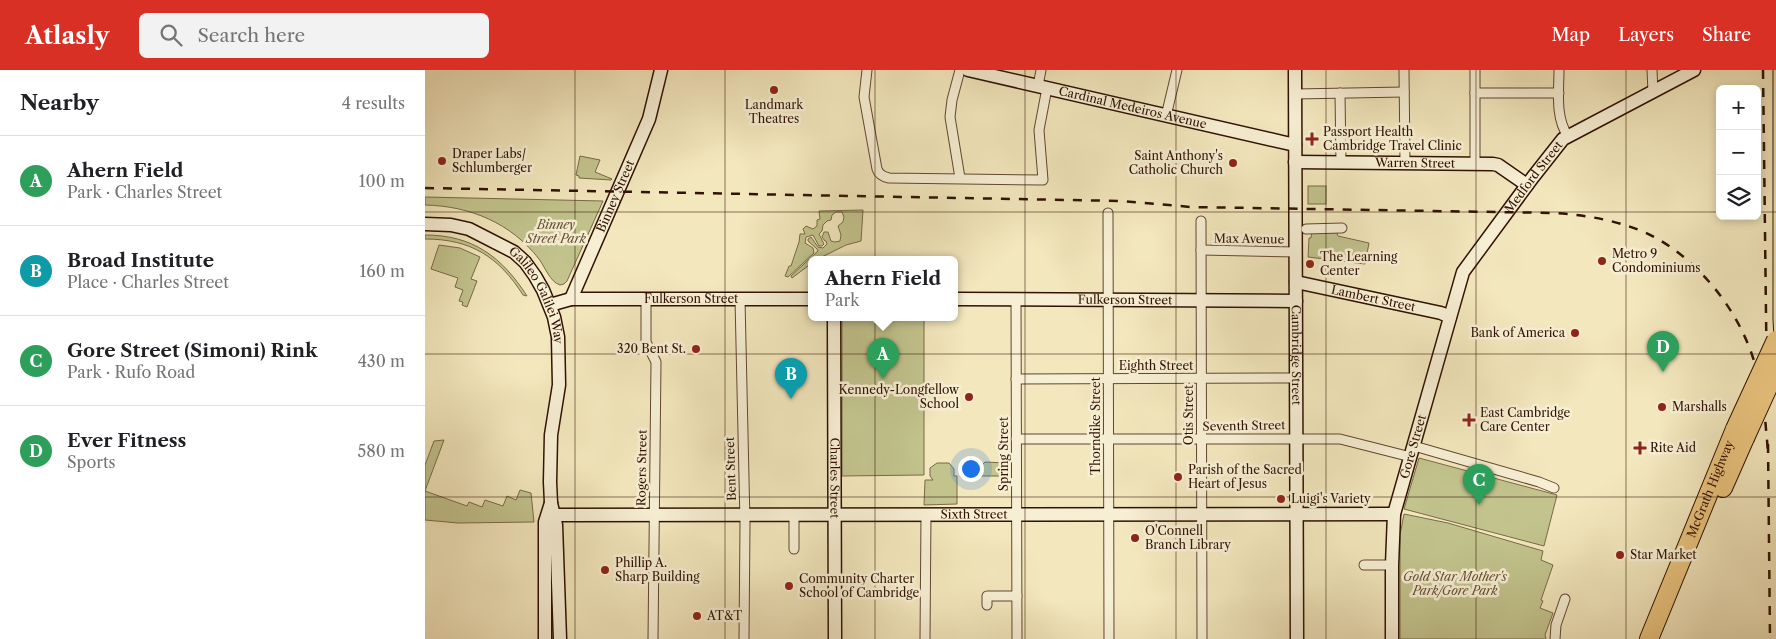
<!DOCTYPE html>
<meta charset="utf-8">
<style>
body{margin:0;font-family:"Libre Caslon Text",serif;background:#f2f2f2;color:#202124}
.controls{position:absolute;right:15px;top:15px;display:grid;overflow:hidden;border-radius:8px;box-shadow:0 2px 8px #0003}
.controls button{width:45px;height:45px;display:grid;place-items:center;padding:0;border:0;border-bottom:1px solid #e0e0e0;background:#fff;color:#202124;font:25px sans-serif}
.you{position:absolute;left:545px;top:398px;width:18px;height:18px;margin:-12px;border:4px solid #fff;border-radius:50%;background:#1a73e8;box-shadow:0 0 0 8px #1a73e833}
.badge{display:grid;place-items:center;width:32px;height:32px;border-radius:50%;background:#d93025;color:#fff;font-size:16px;font-weight:700}
.pin{position:absolute;translate:-50% -41px;filter:drop-shadow(0 1px 2px #0008)}
.pin::after{content:'';position:absolute;top:26px;width:18px;height:15px;background:inherit;clip-path:polygon(0 0,100% 0,50% 100%)}
.popup{position:absolute;left:383px;top:186px;width:150px;height:65px;box-sizing:border-box;display:grid;place-content:center;border-radius:8px;background:#fff;filter:drop-shadow(0 1px 4px #0005);font-size:16px;white-space:nowrap;color:#757577}
.popup b{font-size:19px;color:#202124}
.popup::after{content:'';position:absolute;left:50%;top:100%;margin-left:-10px;border:10px solid transparent;border-top-color:#fff}
.list{margin:0;padding:0;list-style:none}
h2{display:flex;justify-content:space-between;align-items:center;height:65px;margin:0;padding:0 20px;font-size:21px}
h2 small{font-size:16px;font-weight:400;color:#757577}
.list li{display:grid;grid-template-columns:32px 1fr auto;gap:15px;align-items:center;box-sizing:border-box;height:90px;padding:0 20px;border-top:1px solid #e0e0e0}
.list b{display:block;font-size:19px;white-space:nowrap}
.list p{margin:0;font-size:16px;white-space:nowrap;color:#757577}
.list em{font-size:16px;font-style:normal;color:#757577}
.icon{flex:none;width:28px;height:28px;fill:none;stroke:currentColor;stroke-width:2;stroke-linecap:round;stroke-linejoin:round}
.map{position:relative;flex:none;width:1351px;height:569px;overflow:hidden}
header{display:flex;align-items:center;gap:30px;box-sizing:border-box;height:70px;padding:0 25px;background:#d93025;color:#fff}
header strong{font-size:24px}
nav{display:flex;gap:28px;margin-inline-start:auto;font-size:18px}
.search{width:350px;height:45px;background:#f2f2f2;display:flex;align-items:center;gap:12px;box-sizing:border-box;padding:0 18px;border-radius:8px;color:#757577;font-size:19px}
main{display:flex}
aside{flex:1;background:#fff}
.map>svg:first-child{display:block}
.green{fill:#c2c38d;stroke:#796a47}
.lines{fill:none;stroke-linecap:round;stroke-linejoin:round}
.street-casing{stroke:#614730;stroke-width:11}
.secondary-casing{stroke:#301201;stroke-width:15}
.highway-casing{stroke:#301201;stroke-width:20}
.street{stroke:#f7efd4;stroke-width:9}
.secondary{stroke:#f7efd4;stroke-width:12}
.highway{stroke:#eac47e;stroke-width:18}
.tram{stroke:#301201;stroke-width:1}
.rail{stroke:#301201;stroke-width:2.5;stroke-dasharray:9 9;stroke-linecap:butt}
.highway-bridge-casing{stroke:#301201;stroke-width:20;stroke-linecap:butt}
.highway-bridge{stroke:#eac47e;stroke-width:18}
.grid{fill:none;stroke:#301201;stroke-width:1;stroke-opacity:0.55}
.poi-dot{fill:#8f2418;stroke:#f7efd4;stroke-width:2}
.labels{text-anchor:middle;stroke-width:5;stroke-linejoin:round;paint-order:stroke}
.poi-label{font-size:12px;fill:#301201;stroke:#f7efd4;text-anchor:start}
.street-label{font-size:12px;fill:#301201;stroke:#f7efd4}
.park-label{font-size:12px;font-style:italic;fill:#635032;stroke:#f7efd4}
</style>
<header>
<strong>Atlasly</strong>
<div class="search"><svg class="icon" aria-label="search" viewBox="0 0 24 24"><circle cx="10" cy="10" r="6"/><path d="M15 15l6 6"/></svg>Search here</div>
<nav><a>Map</a><a>Layers</a><a>Share</a></nav>
</header>
<main>
<aside>
<h2>Nearby<small>4 results</small></h2>
<ul class="list">
<li><span class="badge" style="background:#2e9e5b">A</span><div><b>Ahern Field</b><p>Park · Charles Street</p></div><em>100 m</em></li>
<li><span class="badge" style="background:#0f9aa8">B</span><div><b>Broad Institute</b><p>Place · Charles Street</p></div><em>160 m</em></li>
<li><span class="badge" style="background:#2e9e5b">C</span><div><b>Gore Street (Simoni) Rink</b><p>Park · Rufo Road</p></div><em>430 m</em></li>
<li><span class="badge" style="background:#2e9e5b">D</span><div><b>Ever Fitness</b><p>Sports</p></div><em>580 m</em></li>
</ul>
</aside>
<div class="map">
<svg width="1351" height="569" viewBox="0 0 1351 569">
<rect width="100%" height="100%" fill="#f3e7bd"/>
<filter id="stains"><feTurbulence type="fractalNoise" baseFrequency=".004" numOctaves="4"/><feColorMatrix values="0 0 0 0 .2 0 0 0 0 .09 0 0 0 0 .02 0 0 0 .5 -.17"/></filter>
<radialGradient id="worn" r=".72"><stop offset=".6" stop-color="#630" stop-opacity="0"/><stop offset="1" stop-color="#630" stop-opacity=".3"/></radialGradient>
<!-- green -->
<g class="green">
<polygon points="155,86 175,90 170,102 187,109 186,110 154,108 154,106 151,105"/>
<rect x="883" y="116" width="18" height="18"/>
<path d="M0,127L178,131L142,211L139,214L135,215C125,212 120,197 114,189C86,153 45,136 0,135Z"/>
<polygon points="438,140 436,171 421,175 391,190 387,190 387,193 367,208 366,206 393,181 392,179 383,171 383,169 386,167 393,177 398,178 402,174 401,171 400,171 397,167 399,162 403,162 406,171 410,172 415,171 416,165 413,156 418,152 419,147 417,142 411,142 407,145 406,150 402,151 398,155 397,161 394,164 399,174 397,176 394,176 388,165 381,167 380,173 388,178 389,183 363,207 360,206 364,196 366,196 374,172 375,164 380,164 378,159 381,156 388,159 392,156 392,150 395,149 394,141"/>
<polygon points="887,161 911,161 913,166 944,173 940,194 883,187 884,168 886,168"/>
<path d="M0,165C48,165 77,187 102,226L98,225C74,187 46,169 0,169Z"/>
<polygon points="14,175 35,178 55,187 46,209 52,211 42,237 37,235 38,232 34,231 38,220 30,217 33,208 6,199"/>
<polygon points="417,248 499,248 499,405 417,406"/>
<polygon points="19,370 0,421 42,436 44,432 57,437 60,430 78,436 82,426 91,430 95,420 106,423 109,452 33,453 0,450 0,395 9,371"/>
<polygon points="994,388 1132,425 1119,476 979,439"/>
<polygon points="560,392 580,393 584,398 584,406 555,406 555,397"/>
<polygon points="512,393 524,393 529,399 529,406 532,406 532,434 499,435 500,410 508,410 505,406 505,398"/>
<polygon points="979,444 1023,453 1118,481 1116,490 1128,495 1116,530 1118,531 1115,538 1128,543 1120,565 1121,569 975,569 975,465"/>
</g>
<g class="lines">
<!-- street casing -->
<g class="street-casing">
<g id="street">
<path d="M442,0L439,27L452,99C454,105 459,107 464,108L618,110L614,60L622,18"/>
<polyline points="535,0 527,30 525,47 535,108"/>
<polyline points="979,0 980,93"/>
<polyline points="1050,0 1050,94"/>
<path d="M1134,0C1134,21 1130,48 1143,66"/>
<polyline points="1227,0 1228,22"/>
<polyline points="613,16 616,0"/>
<polyline points="915,23 916,93"/>
<polyline points="1050,23 1134,23"/>
<polyline points="870,24 979,22"/>
<polyline points="741,46 752,0"/>
<polyline points="683,143 684,569"/>
<polyline points="776,151 777,569"/>
<polyline points="881,159 917,158"/>
<polyline points="776,180 871,182"/>
<polyline points="221,229 221,272 231,292 228,569"/>
<polyline points="315,229 320,453 319,569"/>
<polyline points="591,229 592,569"/>
<polyline points="591,309 871,308"/>
<polyline points="591,369 915,369 986,387"/>
<polyline points="989,376 1114,412 1129,418"/>
<polyline points="369,444 369,479"/>
<polyline points="939,495 967,495"/>
<polyline points="562,535 562,526 592,526"/>
<polyline points="500,569 501,444"/>
<polyline points="1130,569 1131,555 1140,529"/>
</g>
</g>
<!-- secondary casing -->
<g class="secondary-casing">
<g id="secondary">
<path id="s1" d="M543,0L870,75"/>
<path id="s2" d="M870,0L872,569"/>
<path id="s3" d="M870,92L1068,94L1073,95L1102,115"/>
<path id="s4" d="M0,154L26,155L44,159L89,182L100,192L110,206L118,220L129,247L133,267L134,315L126,365L125,412L126,433L131,455L135,569"/>
<path id="s5" d="M871,212L1016,243L1025,247"/>
<path id="s6" d="M146,229L224,49L236,0"/>
<path id="s7" d="M529,229L871,231"/>
<path id="s8" d="M125,235L146,229H387"/>
<path id="s9" d="M409,248L410,569"/>
<path id="s10" d="M129,445L969,444"/>
<polyline points="120,569 120,452 126,433"/>
<path id="s11" d="M967,569V495L969,444L1038,202L1108,107L1138,69L1269,0"/>
</g>
</g>
<!-- highway casing -->
<g class="highway-casing">
<g id="highway">
<polyline points="1298,418 1320,368"/>
<path id="s12" d="M1224,569L1310,359"/>
</g>
</g>
<!-- street -->
<use href="#street" class="street"/>
<!-- secondary -->
<use href="#secondary" class="secondary"/>
<!-- highway -->
<use href="#highway" class="highway"/>
<!-- tram -->
<polyline class="tram" points="1348,0 1348,249 1351,309"/>
<!-- rail -->
<g class="rail">
<polyline points="1338,0 1342,324"/>
<path d="M0,118L697,131L766,137L1130,143C1161,145 1190,150 1219,162C1270,185 1313,238 1329,291C1339,320 1340,351 1343,381"/>
<polyline points="1343,374 1345,569"/>
</g>
<!-- highway-bridge casing -->
<g class="highway-bridge-casing">
<g id="highway-bridge">
<polyline points="1310,359 1351,270"/>
<polyline points="1320,368 1351,300"/>
</g>
</g>
<!-- highway-bridge -->
<use href="#highway-bridge" class="highway-bridge"/>
</g>
<!-- grid -->
<path class="grid" d="M150,0V569M300,0V569M450,0V569M600,0V569M751,0V569M901,0V569M1051,0V569M1201,0V569M0,142H1295M1332,142H1351M0,284H1351M0,427H1351"/>
<!-- markers -->
<g class="poi-dot">
<circle cx="349" cy="20" r="5"/>
<path d="M884.5 61.5h5v5h5v5h-5v5h-5v-5h-5v-5h5z"/>
<circle cx="17" cy="91" r="5"/>
<circle cx="808" cy="93" r="5"/>
<circle cx="1177" cy="191" r="5"/>
<circle cx="885" cy="194" r="5"/>
<circle cx="1150" cy="263" r="5"/>
<circle cx="271" cy="279" r="5"/>
<circle cx="544" cy="327" r="5"/>
<circle cx="1237" cy="337" r="5"/>
<path d="M1041.5 342.5h5v5h5v5h-5v5h-5v-5h-5v-5h5z"/>
<path d="M1212.5 370.5h5v5h5v5h-5v5h-5v-5h-5v-5h5z"/>
<circle cx="753" cy="407" r="5"/>
<circle cx="856" cy="429" r="5"/>
<circle cx="710" cy="468" r="5"/>
<circle cx="1195" cy="485" r="5"/>
<circle cx="180" cy="500" r="5"/>
<circle cx="364" cy="516" r="5"/>
<circle cx="272" cy="546" r="5"/>
</g>
<g class="labels">
<!-- poi labels -->
<g class="poi-label">
<text x="349" y="39" text-anchor="middle">Landmark<tspan x="349" dy="14">Theatres</tspan></text>
<text x="898" y="66">Passport Health<tspan x="898" dy="14">Cambridge Travel Clinic</tspan></text>
<text x="27" y="88">Draper Labs/<tspan x="27" dy="14">Schlumberger</tspan></text>
<text x="798" y="90" text-anchor="end">Saint Anthony's<tspan x="798" dy="14">Catholic Church</tspan></text>
<text x="1187" y="188">Metro 9<tspan x="1187" dy="14">Condominiums</tspan></text>
<text x="895" y="191">The Learning<tspan x="895" dy="14">Center</tspan></text>
<text x="1140" y="267" text-anchor="end">Bank of America</text>
<text x="261" y="283" text-anchor="end">320 Bent St.</text>
<text x="534" y="324" text-anchor="end">Kennedy-Longfellow<tspan x="534" dy="14">School</tspan></text>
<text x="1247" y="341">Marshalls</text>
<text x="1055" y="347">East Cambridge<tspan x="1055" dy="14">Care Center</tspan></text>
<text x="1225" y="382">Rite Aid</text>
<text x="763" y="404">Parish of the Sacred<tspan x="763" dy="14">Heart of Jesus</tspan></text>
<text x="866" y="433">Luigi's Variety</text>
<text x="720" y="465">O'Connell<tspan x="720" dy="14">Branch Library</tspan></text>
<text x="1205" y="489">Star Market</text>
<text x="190" y="497">Phillip A.<tspan x="190" dy="14">Sharp Building</tspan></text>
<text x="374" y="513">Community Charter<tspan x="374" dy="14">School of Cambridge</tspan></text>
<text x="282" y="550">AT&amp;T</text>
</g>
<!-- street labels -->
<g class="street-label">
<text dy="4" stroke="none"><textPath href="#s1" startOffset="169">Cardinal Medeiros Avenue</textPath></text>
<text dy="4" stroke="none"><textPath href="#s3" startOffset="120">Warren Street</textPath></text>
<text dy="4" stroke="none"><textPath href="#s11" startOffset="495">Medford Street</textPath></text>
<text dy="4" stroke="none"><textPath href="#s6" startOffset="112">Binney Street</textPath></text>
<text transform="translate(824 169) rotate(1)" y="4">Max Avenue</text>
<text dy="4" stroke="none"><textPath href="#s4" startOffset="145">Galileo Galilei Way</textPath></text>
<text dy="4" stroke="none"><textPath href="#s8" startOffset="142">Fulkerson Street</textPath></text>
<text dy="4" stroke="none"><textPath href="#s5" startOffset="79">Lambert Street</textPath></text>
<text dy="4" stroke="none"><textPath href="#s7" startOffset="171">Fulkerson Street</textPath></text>
<text dy="4" stroke="none"><textPath href="#s2" startOffset="285">Cambridge Street</textPath></text>
<text x="731" y="300">Eighth Street</text>
<text transform="translate(764 345) rotate(-90)" y="4">Otis Street</text>
<text transform="translate(671 356) rotate(-90)" y="4">Thorndike Street</text>
<text transform="translate(819 356) rotate(-1)" y="4">Seventh Street</text>
<text dy="4" stroke="none"><textPath href="#s11" startOffset="195">Gore Street</textPath></text>
<text transform="translate(579 384) rotate(-90)" y="4">Spring Street</text>
<text transform="translate(217 398) rotate(-89)" y="4">Rogers Street</text>
<text transform="translate(306 399) rotate(-92)" y="4">Bent Street</text>
<text dy="4" stroke="none"><textPath href="#s9" startOffset="160">Charles Street</textPath></text>
<text dy="4" stroke="none"><textPath href="#s12" startOffset="162">McGrath Highway</textPath></text>
<text dy="4" stroke="none"><textPath href="#s10" startOffset="420">Sixth Street</textPath></text>
</g>
<!-- park labels -->
<g class="park-label">
<text x="131" y="159">Binney<tspan x="131" dy="14">Street Park</tspan></text>
<text x="1030" y="511">Gold Star Mother's<tspan x="1030" dy="14">Park/Gore Park</tspan></text>
</g>
</g>
<rect width="100%" height="100%" filter="url(#stains)"/>
<rect width="100%" height="100%" fill="url(#worn)"/>
</svg>
<div class="controls">
<button>+</button>
<button>−</button>
<button><svg class="icon" aria-label="layers" viewBox="0 0 24 24"><path d="M12 4l9 5-9 5-9-5zM3 14l9 5 9-5"/></svg></button>
</div>
<div class="you"></div>
<div class="pin badge" style="left:458px;top:309px;background:#2e9e5b">A</div>
<div class="popup"><b>Ahern Field</b>Park</div>
<div class="pin badge" style="left:366px;top:329px;background:#0f9aa8">B</div>
<div class="pin badge" style="left:1054px;top:435px;background:#2e9e5b">C</div>
<div class="pin badge" style="left:1238px;top:302px;background:#2e9e5b">D</div>
</div>
</main>
